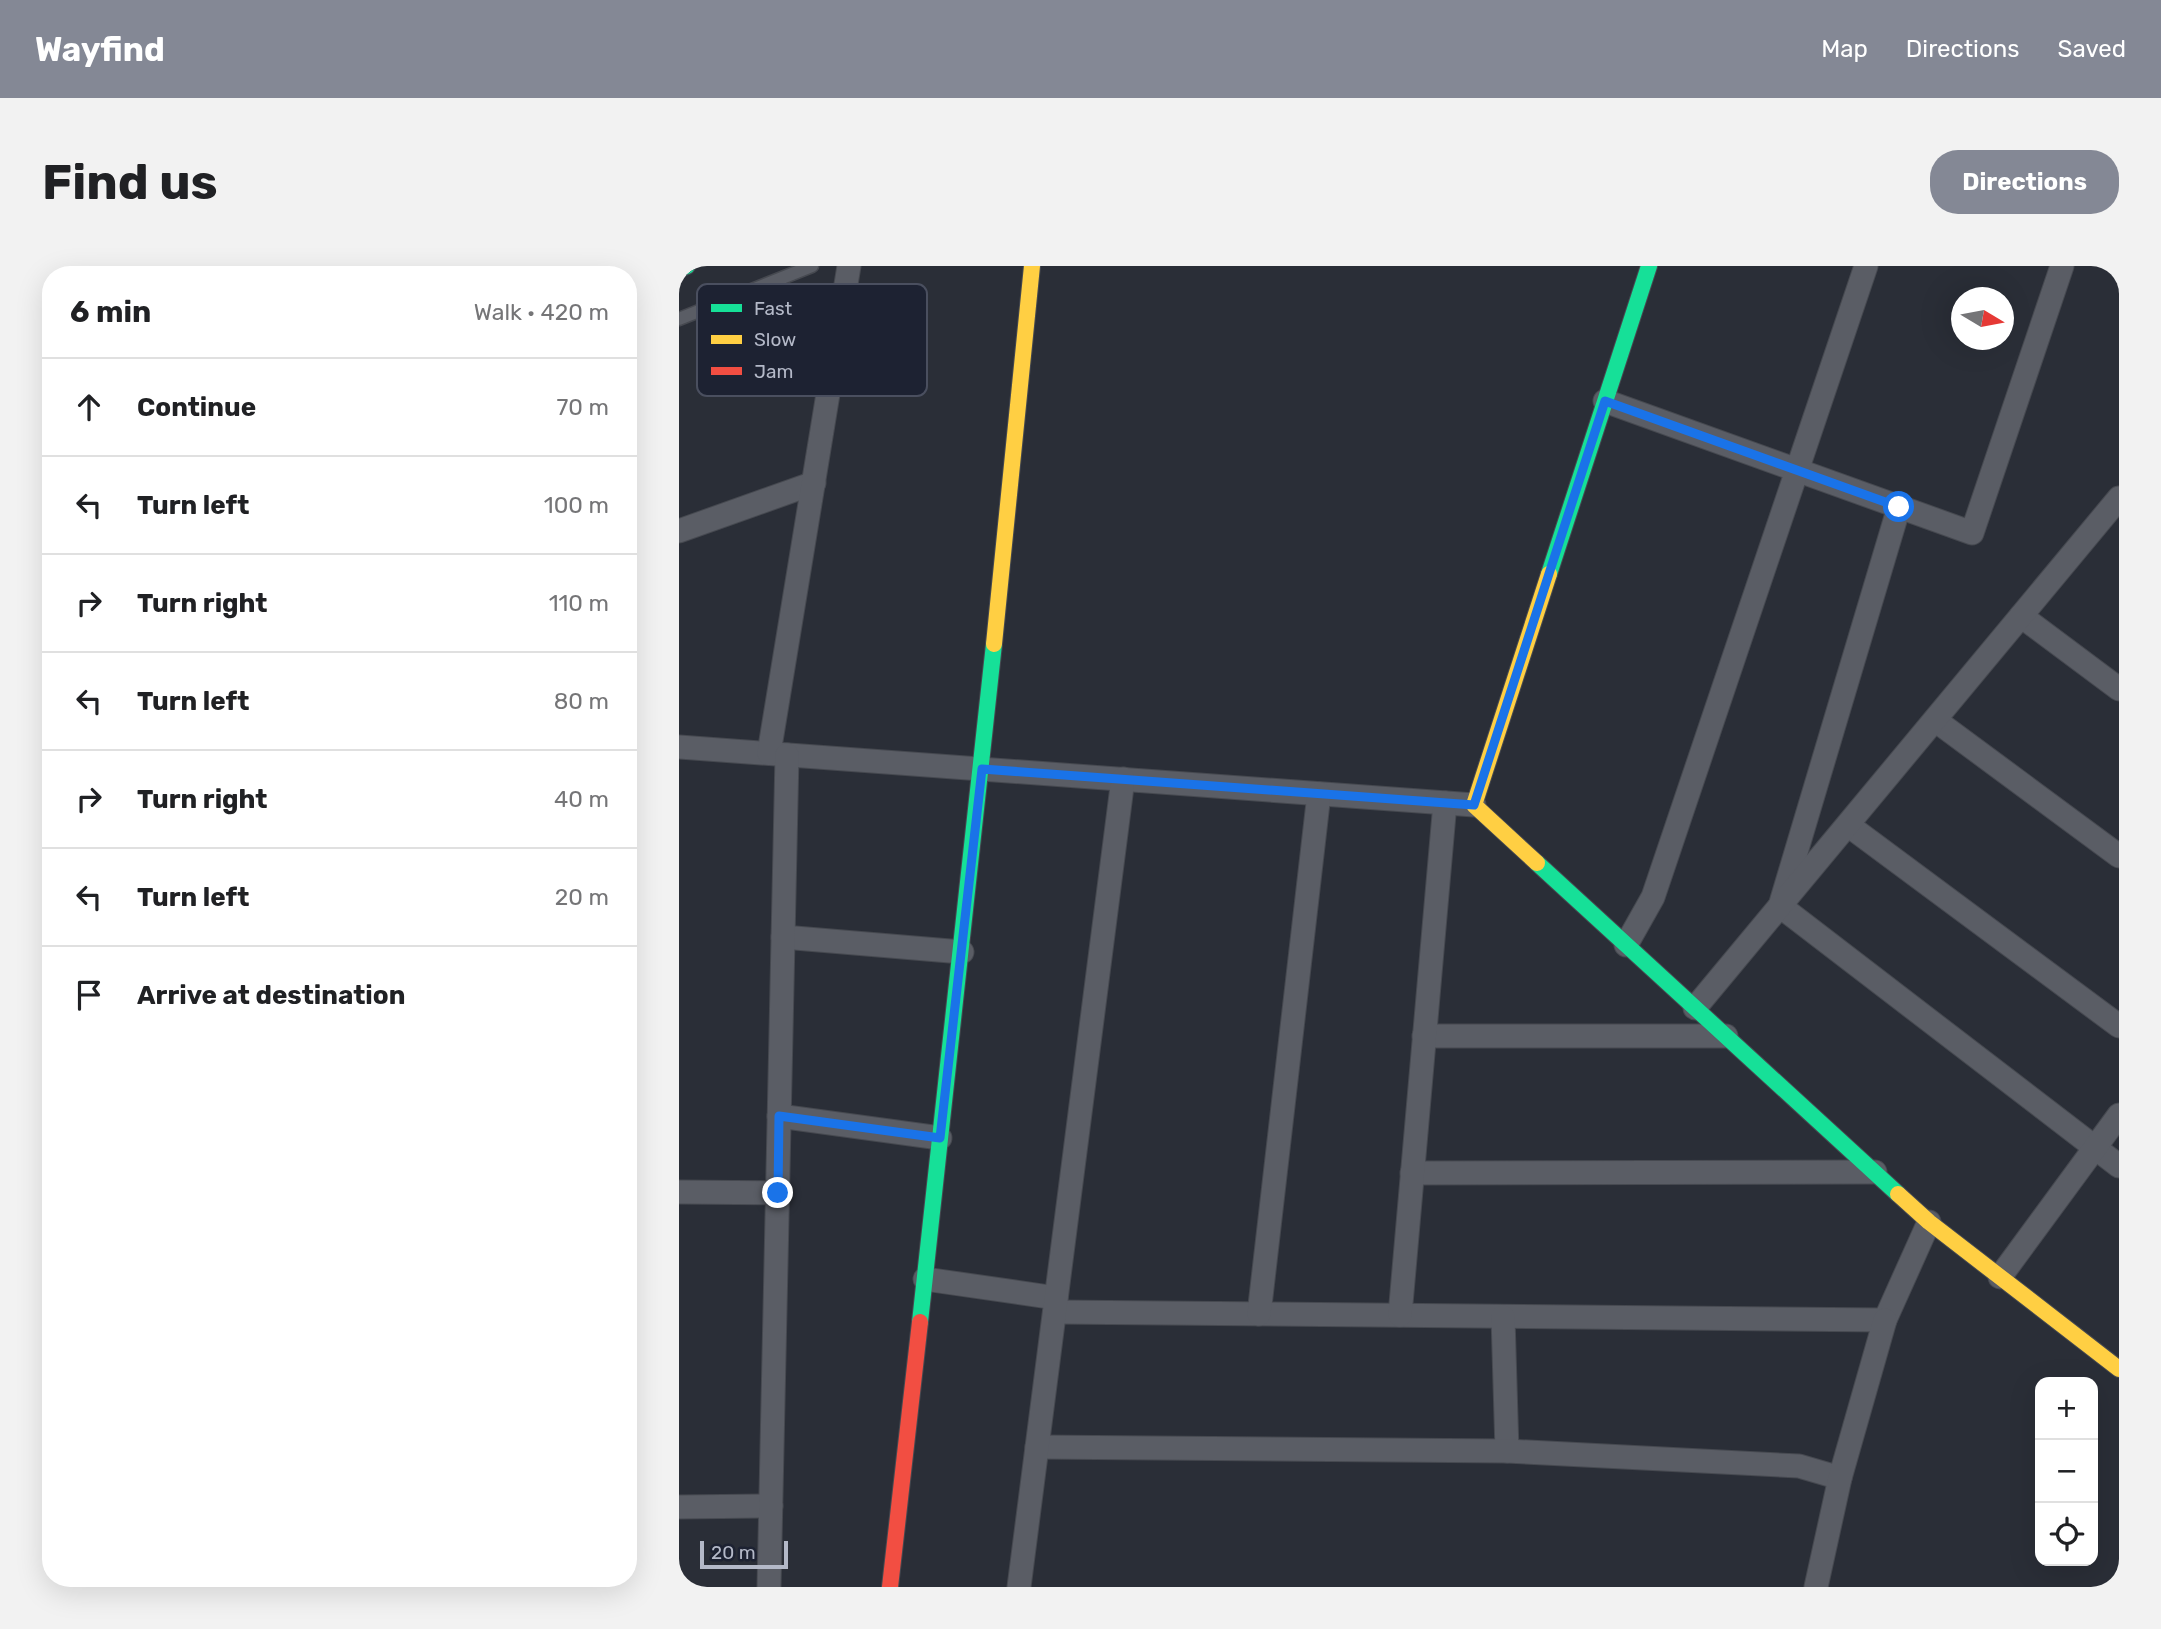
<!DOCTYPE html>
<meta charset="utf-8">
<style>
body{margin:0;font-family:Rubik,sans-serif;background:#f2f2f2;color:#202124}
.controls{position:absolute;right:21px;bottom:21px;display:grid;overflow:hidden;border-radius:14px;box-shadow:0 7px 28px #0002}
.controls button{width:63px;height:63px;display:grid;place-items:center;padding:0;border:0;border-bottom:2px solid #e0e0e0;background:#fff;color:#202124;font:35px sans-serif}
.compass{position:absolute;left:1272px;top:21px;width:63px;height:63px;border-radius:50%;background:#fff;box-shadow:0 7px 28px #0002;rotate:100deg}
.scale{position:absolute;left:21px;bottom:18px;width:88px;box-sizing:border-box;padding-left:7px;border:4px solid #b4b9c8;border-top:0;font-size:19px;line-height:24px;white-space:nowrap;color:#b4b9c8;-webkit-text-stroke:5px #1d2232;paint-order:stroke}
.stop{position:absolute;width:21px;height:21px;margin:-16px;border:5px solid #1a73e8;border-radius:50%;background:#fff}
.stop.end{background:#1a73e8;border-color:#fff;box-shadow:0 2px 7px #0008}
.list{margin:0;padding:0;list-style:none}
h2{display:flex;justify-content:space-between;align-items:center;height:91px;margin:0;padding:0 28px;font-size:30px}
h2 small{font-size:23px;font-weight:400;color:#757577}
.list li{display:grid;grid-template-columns:46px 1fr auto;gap:21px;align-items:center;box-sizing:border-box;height:98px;padding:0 28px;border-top:2px solid #e0e0e0}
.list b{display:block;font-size:26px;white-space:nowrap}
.list em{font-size:23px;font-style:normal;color:#757577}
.icon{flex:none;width:38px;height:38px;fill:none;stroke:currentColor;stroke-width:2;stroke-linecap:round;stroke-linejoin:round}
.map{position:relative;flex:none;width:1440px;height:1321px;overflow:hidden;border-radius:28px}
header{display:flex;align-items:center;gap:42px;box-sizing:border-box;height:98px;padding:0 35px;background:#848895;color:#fff}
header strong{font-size:33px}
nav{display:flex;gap:38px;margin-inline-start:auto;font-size:24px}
.intro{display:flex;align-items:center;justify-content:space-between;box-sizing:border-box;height:168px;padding:0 42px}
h1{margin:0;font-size:49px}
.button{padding:18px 32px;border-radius:28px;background:#848895;color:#fff;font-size:24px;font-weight:700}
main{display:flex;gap:42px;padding:0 42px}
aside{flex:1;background:#fff;border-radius:28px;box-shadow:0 7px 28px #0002}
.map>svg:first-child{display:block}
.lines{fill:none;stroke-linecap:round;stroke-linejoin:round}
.lane-casing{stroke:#464950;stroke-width:15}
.street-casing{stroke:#464950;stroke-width:25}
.fast-casing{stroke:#464950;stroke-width:18}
.slow-casing{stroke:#464950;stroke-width:18}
.jam-casing{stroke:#464950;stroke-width:18}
.lane{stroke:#5a5d65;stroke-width:12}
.street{stroke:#5a5d65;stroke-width:23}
.fast{stroke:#16e098;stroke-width:16}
.slow{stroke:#ffcf43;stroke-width:16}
.jam{stroke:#f24e42;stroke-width:16}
.route{stroke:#1a73e8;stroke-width:9}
.key{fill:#1d2232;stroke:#4a4f5f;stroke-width:2}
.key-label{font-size:19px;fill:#b4b9c8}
</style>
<header>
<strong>Wayfind</strong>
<nav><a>Map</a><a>Directions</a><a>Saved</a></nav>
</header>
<div class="intro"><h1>Find us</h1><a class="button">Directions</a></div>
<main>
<aside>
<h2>6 min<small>Walk · 420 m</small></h2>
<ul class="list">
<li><svg class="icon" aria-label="ahead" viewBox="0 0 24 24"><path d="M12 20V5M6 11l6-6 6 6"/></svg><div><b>Continue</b></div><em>70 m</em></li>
<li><svg class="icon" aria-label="left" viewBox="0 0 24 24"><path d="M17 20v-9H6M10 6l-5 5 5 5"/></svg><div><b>Turn left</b></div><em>100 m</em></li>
<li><svg class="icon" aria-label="right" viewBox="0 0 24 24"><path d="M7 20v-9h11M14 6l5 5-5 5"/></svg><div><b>Turn right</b></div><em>110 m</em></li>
<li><svg class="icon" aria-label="left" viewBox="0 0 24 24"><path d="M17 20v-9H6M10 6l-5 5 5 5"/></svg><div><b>Turn left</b></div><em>80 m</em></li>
<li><svg class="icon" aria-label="right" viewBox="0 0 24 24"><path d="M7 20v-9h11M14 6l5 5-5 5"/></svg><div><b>Turn right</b></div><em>40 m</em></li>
<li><svg class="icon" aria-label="left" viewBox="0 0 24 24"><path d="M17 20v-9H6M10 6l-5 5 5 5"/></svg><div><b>Turn left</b></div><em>20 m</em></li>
<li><svg class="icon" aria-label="arrive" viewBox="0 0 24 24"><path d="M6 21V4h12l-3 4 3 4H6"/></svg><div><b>Arrive at destination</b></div></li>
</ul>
</aside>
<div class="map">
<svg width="1440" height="1321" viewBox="0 0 1440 1321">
<rect width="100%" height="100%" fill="#2a2e37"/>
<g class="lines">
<!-- lane casing -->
<g class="lane-casing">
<polyline id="lane" points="0,53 133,0"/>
</g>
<!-- street casing -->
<g class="street-casing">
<g id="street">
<polyline points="926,135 1293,267 1383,0"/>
<polyline points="1220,241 1101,640 1440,900"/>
<polyline points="0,265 135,217"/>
<polyline points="1342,350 1440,423"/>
<polyline points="1256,454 1440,590"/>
<polyline points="0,481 795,539"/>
<polyline points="90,487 170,0"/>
<polyline points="1169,559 1440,760"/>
<polyline points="104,671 283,686"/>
<polyline points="947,679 974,631 1187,0"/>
<polyline points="1016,742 1440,232"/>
<polyline points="745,770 1047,770"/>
<polyline points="100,850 261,872"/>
<polyline points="733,907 1196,906"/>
<polyline points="0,926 99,927"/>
<polyline points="1321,1011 1440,849"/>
<polyline points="246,1013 377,1032"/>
<polyline points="376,1046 1206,1054 1250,956"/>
<polyline points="580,1048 640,528"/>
<polyline points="721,1049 766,537"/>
<polyline points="824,1051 828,1185"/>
<polyline points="358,1181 828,1185 1120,1200 1161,1212"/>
<polyline points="0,1241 92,1240"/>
<polyline points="90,1321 108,489"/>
<polyline points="340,1321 444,513"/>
<polyline points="1137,1321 1161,1212 1206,1054"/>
</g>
</g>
<!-- fast casing -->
<g class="fast-casing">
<g id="fast">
<polyline points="0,3 8,0"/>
<polyline points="870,308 970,0"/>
<polyline points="858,597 1219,928"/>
<polyline points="241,1056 315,378"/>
</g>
</g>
<!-- slow casing -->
<g class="slow-casing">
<g id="slow">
<polyline points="315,378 353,0"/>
<polyline points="858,597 795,539 870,308"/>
<polyline points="1219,928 1250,956 1440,1103"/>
</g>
</g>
<!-- jam casing -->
<g class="jam-casing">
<polyline id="jam" points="211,1321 241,1056"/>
</g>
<!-- lane -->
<use href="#lane" class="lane"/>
<!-- street -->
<use href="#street" class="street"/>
<!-- fast -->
<use href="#fast" class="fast"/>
<!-- slow -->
<use href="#slow" class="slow"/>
<!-- jam -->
<use href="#jam" class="jam"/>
</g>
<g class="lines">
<!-- route -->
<polyline class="route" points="99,927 100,850 261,872 303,503 795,539 926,135 1220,241"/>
</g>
<!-- legend -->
<rect x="18" y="18" width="230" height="112" rx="10" class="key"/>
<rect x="32" y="38" width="31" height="8" fill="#16e098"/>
<rect x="32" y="69" width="31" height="9" fill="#ffcf43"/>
<rect x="32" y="101" width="31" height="8" fill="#f24e42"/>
<g class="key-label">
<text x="75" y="49">Fast</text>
<text x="75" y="80">Slow</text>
<text x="75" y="112">Jam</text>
</g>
</svg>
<div class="controls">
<button>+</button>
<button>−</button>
<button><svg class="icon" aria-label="locate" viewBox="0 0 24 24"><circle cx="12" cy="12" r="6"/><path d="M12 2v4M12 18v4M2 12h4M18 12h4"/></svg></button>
</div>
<svg class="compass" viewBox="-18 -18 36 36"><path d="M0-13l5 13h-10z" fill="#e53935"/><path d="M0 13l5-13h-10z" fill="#757577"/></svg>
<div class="scale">20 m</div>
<div class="stop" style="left:1220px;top:241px"></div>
<div class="stop end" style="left:99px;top:927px"></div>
</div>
</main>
